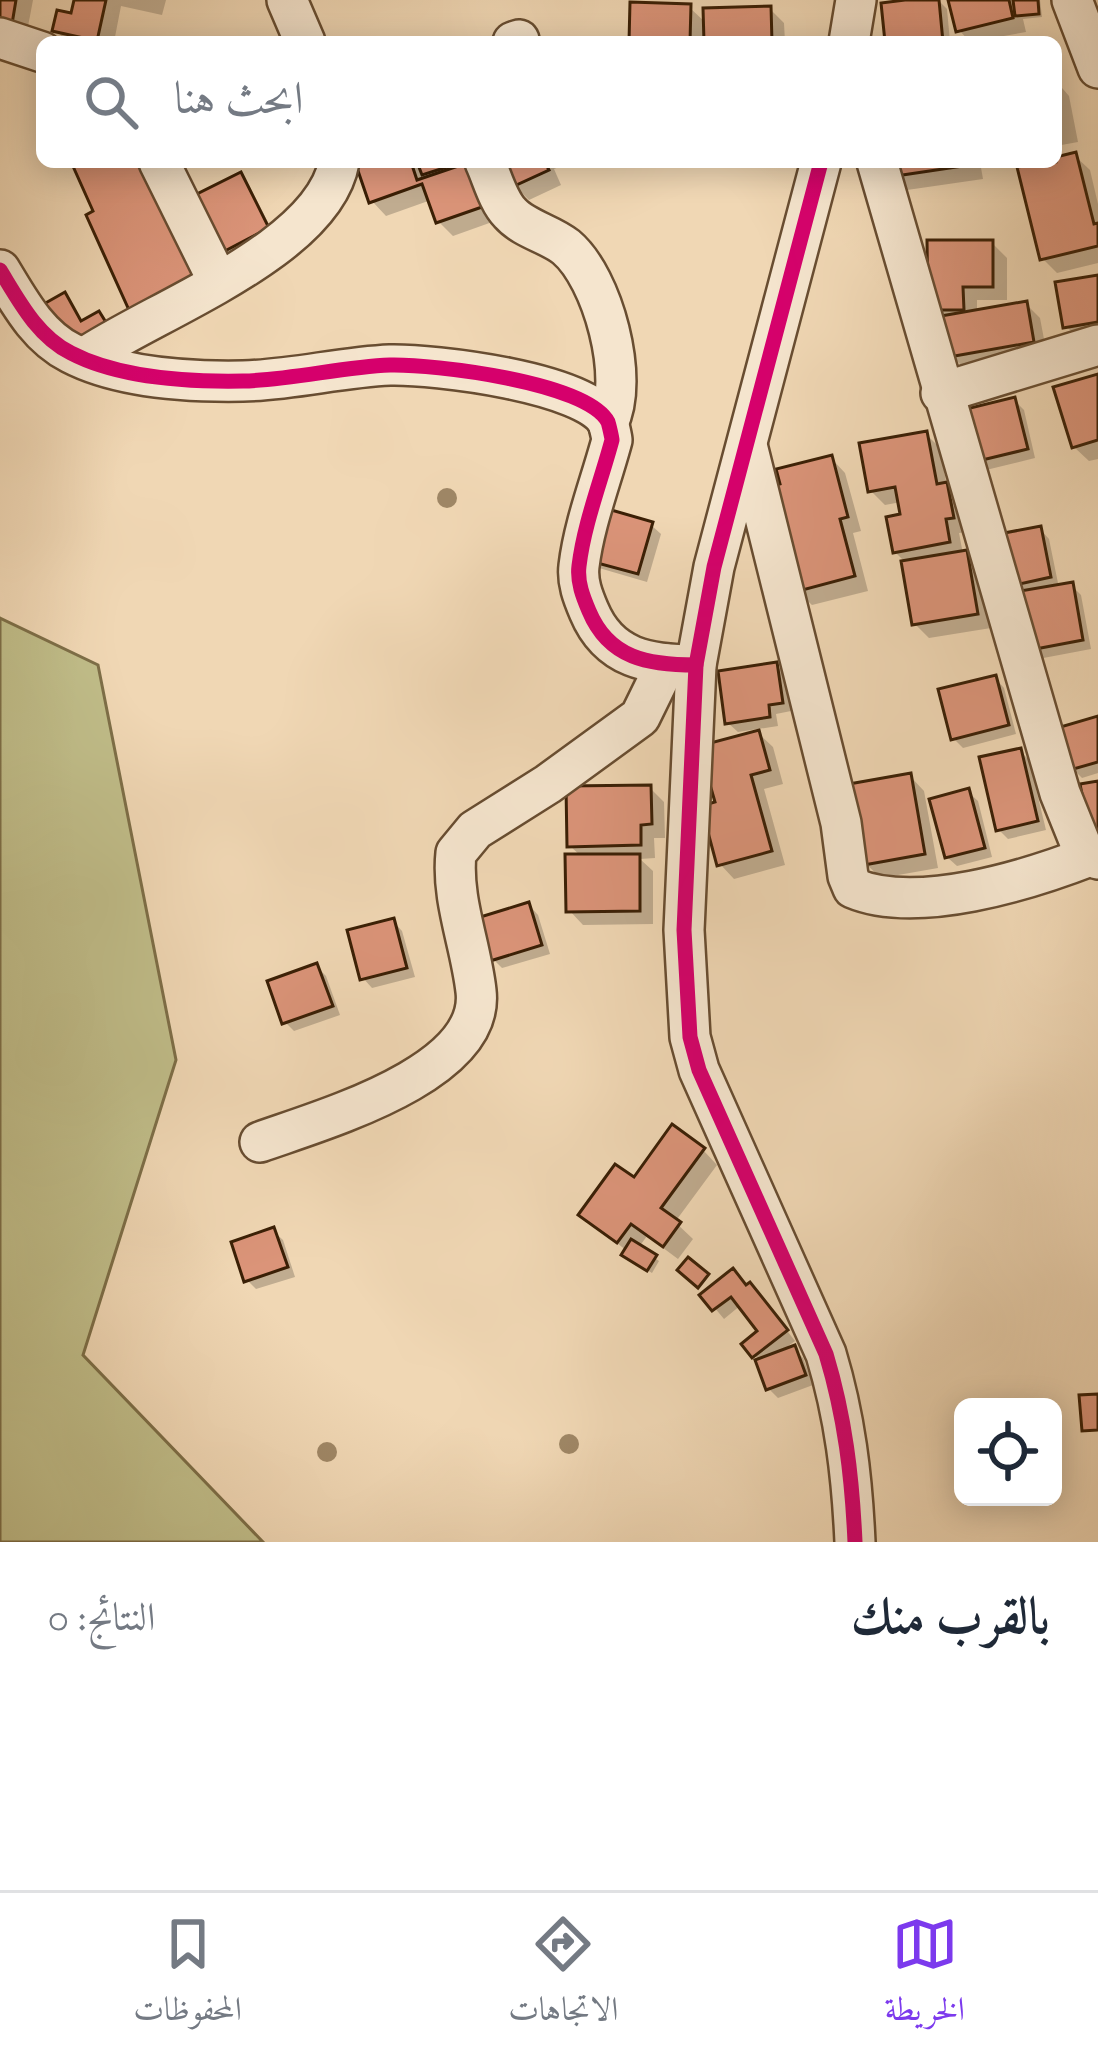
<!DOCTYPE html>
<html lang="ar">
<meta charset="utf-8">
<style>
body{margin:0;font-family:"Sorts Mill Goudy",Amiri,serif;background:#f2f2f3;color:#1f2937;direction:rtl}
.controls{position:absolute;right:36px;bottom:36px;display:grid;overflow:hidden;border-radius:18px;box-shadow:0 6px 30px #0003}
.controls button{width:108px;height:108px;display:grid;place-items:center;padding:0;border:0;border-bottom:3px solid #e0e1e3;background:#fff;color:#1f2937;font:60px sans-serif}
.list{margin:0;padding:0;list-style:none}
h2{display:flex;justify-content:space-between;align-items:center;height:156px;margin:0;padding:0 48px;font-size:51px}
h2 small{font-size:39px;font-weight:400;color:#747a83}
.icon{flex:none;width:66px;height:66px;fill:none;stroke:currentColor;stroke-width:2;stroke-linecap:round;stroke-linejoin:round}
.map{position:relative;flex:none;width:1098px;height:1542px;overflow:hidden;direction:ltr}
.search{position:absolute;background:#fff;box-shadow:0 6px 30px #0003;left:36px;right:36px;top:36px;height:132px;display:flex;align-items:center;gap:30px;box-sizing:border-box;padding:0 42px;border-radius:18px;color:#747a83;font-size:45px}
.sheet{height:348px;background:#fff}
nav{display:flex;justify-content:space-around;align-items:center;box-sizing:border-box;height:168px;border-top:3px solid #e0e1e3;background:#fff;font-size:33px;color:#747a83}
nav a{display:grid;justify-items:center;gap:6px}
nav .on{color:#7c3aed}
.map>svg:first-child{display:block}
.green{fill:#c0bd89;stroke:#7d6e47;stroke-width:3}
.shadow{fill:#0003}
.building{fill:#db9479;stroke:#3a1f05;stroke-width:3}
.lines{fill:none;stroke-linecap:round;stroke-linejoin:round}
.minor-casing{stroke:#684d31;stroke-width:44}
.minor{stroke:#f5e5ce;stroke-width:39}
.cycleway-casing{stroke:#f5e5ce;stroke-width:22}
.cycleway{stroke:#d6006c;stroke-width:15}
.tree{fill:#9f8766}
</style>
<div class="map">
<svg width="1098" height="1542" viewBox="0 0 1098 1542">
<rect width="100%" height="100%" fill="#f0d7b4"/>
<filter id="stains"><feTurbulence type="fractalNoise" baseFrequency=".00167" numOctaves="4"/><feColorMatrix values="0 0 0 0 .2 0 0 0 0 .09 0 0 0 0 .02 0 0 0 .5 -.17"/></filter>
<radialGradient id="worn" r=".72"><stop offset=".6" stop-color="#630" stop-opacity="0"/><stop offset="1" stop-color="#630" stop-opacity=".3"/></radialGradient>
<!-- green -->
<polygon class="green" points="0,618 98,665 176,1060 83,1355 263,1542 0,1542"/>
<!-- shadow -->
<g class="shadow">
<polygon points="0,0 33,0 26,37 0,32"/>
<polygon points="77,0 166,0 162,15 121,6 114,42 67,42 56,30 74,17"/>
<polygon points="938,0 947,9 950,42 888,42"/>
<polygon points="951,0 1040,0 1042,17 1023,19 1026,32 970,42 959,30"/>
<polygon points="689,7 706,23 770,9 784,23 785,42 632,42"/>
<polygon points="1056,81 1069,96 1078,142 1056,146"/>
<polygon points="1075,156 1090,170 1098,204 1098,263 1057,273 1042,258 1020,169"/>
<polygon points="358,162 467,162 495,221 453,236 438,221 431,200 386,216 372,201"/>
<polygon points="504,162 568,162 568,163 554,169 561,185 529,200 514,185"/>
<polygon points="890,162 980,162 983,179 907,190 892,175"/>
<polygon points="240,176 249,185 276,238 233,260 224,251"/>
<polygon points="992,243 1007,258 1007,300 977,300 977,313 1026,304 1040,318 1047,355 966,370 951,355 931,308"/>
<polygon points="1098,278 1098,332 1075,335 1066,326"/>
<polygon points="1098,377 1098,459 1089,461 1074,447"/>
<polygon points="1014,400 1024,410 1035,458 986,470 977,461"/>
<polygon points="926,434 940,448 947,487 960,500 967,532 959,533 963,554 980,568 991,628 929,638 914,623 903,560 895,552 904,517 901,502 885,505 871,491"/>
<polygon points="831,458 845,473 861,531 853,533 868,591 812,605 797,591"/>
<polygon points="651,525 661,534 647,582 599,568 590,559"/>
<polygon points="1040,529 1049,539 1059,588 1072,586 1081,595 1091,649 1038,659 1013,584"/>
<polygon points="776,665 786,675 791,711 776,714 778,726 738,732 728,723"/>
<polygon points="995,678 1004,688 1016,734 963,748 953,738"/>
<polygon points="1098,719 1098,773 1082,778 1073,769"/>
<polygon points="757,732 773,747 783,784 764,789 785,865 734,879 720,864 718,805"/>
<polygon points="1020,751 1029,760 1046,830 1008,839 999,830"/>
<polygon points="910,776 924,791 938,868 881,878 866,864"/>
<polygon points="650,788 664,802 665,838 654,838 655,858 640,859 653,871 653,924 583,925 569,910 582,857 570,846"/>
<polygon points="968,792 978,801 992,857 957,866 947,857"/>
<polygon points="529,905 538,915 550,954 502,968 493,959"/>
<polygon points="393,921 402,931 415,977 372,988 363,978"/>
<polygon points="317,967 326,976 340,1015 294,1031 285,1022"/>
<polygon points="703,1150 717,1165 675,1222 693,1239 678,1259 647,1236 639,1247 659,1261 652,1273 628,1258 627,1251 582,1215 635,1181"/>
<polygon points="273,1231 283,1240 295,1277 256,1289 247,1280"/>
<polygon points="747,1288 759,1295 795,1341 780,1352 794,1349 803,1358 813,1385 778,1398 768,1388 758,1359 745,1344 762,1331 741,1305 724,1319 704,1295"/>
</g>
<!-- building -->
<g class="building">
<polygon points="0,0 16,0 12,24 0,22"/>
<polygon points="74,0 106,0 97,41 52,31 57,10 71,13"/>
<polygon points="905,0 939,0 943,42 885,42 881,3"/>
<polygon points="948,0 1009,0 1013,18 956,32"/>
<polygon points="1013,0 1038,0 1039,14 1015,16"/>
<polygon points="630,2 691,4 690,42 629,42"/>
<polygon points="771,6 772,42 704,42 703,8"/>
<polygon points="1076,152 1094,224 1098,223 1098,246 1040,260 1017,167 1056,162 1056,157"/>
<polygon points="76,162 146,162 198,279 129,310 86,215 93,211 72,164"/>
<polygon points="355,162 411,162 417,180 467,163 482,207 436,223 422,184 369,203"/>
<polygon points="417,162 463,162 422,175"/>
<polygon points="500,162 545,162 549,170 512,187"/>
<polygon points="887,162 970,162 970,165 889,177"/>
<polygon points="241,172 269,228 221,253 193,196"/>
<polygon points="927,240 993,240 993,287 963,287 964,310 928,310"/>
<polygon points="1098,275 1098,322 1063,328 1055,282"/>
<polygon points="65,292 81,321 99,311 107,324 66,347 42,305"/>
<polygon points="1027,301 1034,342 949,357 941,316"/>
<polygon points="1098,374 1098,440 1072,448 1053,387"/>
<polygon points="1015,397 1028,449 974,462 962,410"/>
<polygon points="927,431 937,484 947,482 954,518 946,519 950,542 893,553 886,517 900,514 895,487 868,492 859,443"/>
<polygon points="832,455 848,517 840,519 855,576 795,592 767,487 780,484 776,469"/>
<polygon points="601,507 653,522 638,574 586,560"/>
<polygon points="1041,526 1051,577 1010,586 999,534"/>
<polygon points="967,550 978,614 912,625 901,561"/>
<polygon points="1073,582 1083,640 1025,651 1015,592"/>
<polygon points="777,662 783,703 769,705 770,717 725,724 718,671"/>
<polygon points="996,675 1009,725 951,740 938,689"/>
<polygon points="1098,716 1098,762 1070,770 1057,728"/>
<polygon points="759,730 770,770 751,775 772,851 717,866 701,806 715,802 699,746"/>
<polygon points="1021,748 1038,821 996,831 979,757"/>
<polygon points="911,773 925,854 864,865 849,784"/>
<polygon points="1098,781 1098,844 1092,845 1080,784"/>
<polygon points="651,785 652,824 641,825 641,845 567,847 566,786"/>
<polygon points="969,788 985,848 945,858 929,799"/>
<polygon points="565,854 640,854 640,911 566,912"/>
<polygon points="529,902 542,945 490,961 477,918"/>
<polygon points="394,918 407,968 360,980 347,930"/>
<polygon points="317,963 333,1006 282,1024 267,981"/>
<polygon points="672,1124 705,1148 661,1208 681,1222 663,1247 631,1224 617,1243 578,1215 615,1164 634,1177"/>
<polygon points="274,1227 288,1267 244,1282 231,1242"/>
<polygon points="631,1239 657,1255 647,1271 621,1255"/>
<polygon points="688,1257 709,1274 698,1288 677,1270"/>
<polygon points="733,1268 746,1285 750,1282 788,1330 752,1358 741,1344 757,1331 731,1297 712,1311 699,1295"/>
<polygon points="795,1345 806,1375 766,1390 755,1360"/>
<polygon points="1098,1394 1098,1430 1082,1431 1079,1395"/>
</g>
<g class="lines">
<!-- minor casing -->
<g class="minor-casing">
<g id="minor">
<polyline points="287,0 305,42"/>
<polyline points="1072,0 1098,68"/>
<polyline points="0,38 42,52"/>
<polyline points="513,42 519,40"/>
<polyline points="849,42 856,0"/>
<polyline points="159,162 218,281"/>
<path d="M485,162C492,177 498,201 510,213C524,229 550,234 566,247C603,278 630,379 608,423"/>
<path d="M821,162L714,567L696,665L684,930L690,1037L699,1070L826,1354C845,1417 852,1476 855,1542"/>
<polyline points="877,162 1060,793 1083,850 1098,859"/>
<path d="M0,270C19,301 37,336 71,353C119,378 189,382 243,381C292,380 341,367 390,365C433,364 587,382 608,422C609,425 612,438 612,440C601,481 584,524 579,566C577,582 583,597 589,611C609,659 649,665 696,665"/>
<path d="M84,358C155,310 323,250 339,162"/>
<polyline points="941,393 1098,345"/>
<path d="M748,449L841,823L848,876L853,888C917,915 1028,880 1090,856"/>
<path d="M260,1142C321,1120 486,1074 476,991C471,945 451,899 456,853L475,830L548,784L640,717L666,664"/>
</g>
</g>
<!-- minor -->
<use href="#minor" class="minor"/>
<!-- cycleway casing -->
<g class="cycleway-casing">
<g id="cycleway">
<path d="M821,162L714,567L696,665L684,930L690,1037L699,1070L826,1354C845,1417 852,1476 855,1542"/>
<path d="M0,270C19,301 37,336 71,353C119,378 189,382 243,381C292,380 341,367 390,365C433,364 587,382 608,422C609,425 612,438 612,440C601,481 584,524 579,566C577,582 583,597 589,611C609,659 649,665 696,665"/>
</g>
</g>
<!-- cycleway -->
<use href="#cycleway" class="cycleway"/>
</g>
<!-- trees -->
<g class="tree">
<circle cx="447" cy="498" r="10"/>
<circle cx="569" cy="1444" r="10"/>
<circle cx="327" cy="1452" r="10"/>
</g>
<rect width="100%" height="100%" filter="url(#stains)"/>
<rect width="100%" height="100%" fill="url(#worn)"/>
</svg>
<div class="controls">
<button><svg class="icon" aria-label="locate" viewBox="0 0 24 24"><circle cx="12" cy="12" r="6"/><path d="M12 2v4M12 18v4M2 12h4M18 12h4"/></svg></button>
</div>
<div class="search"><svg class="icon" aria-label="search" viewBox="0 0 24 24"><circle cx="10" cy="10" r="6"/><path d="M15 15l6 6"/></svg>ابحث هنا</div>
</div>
<section class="sheet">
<h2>بالقرب منك<small>النتائج: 0</small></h2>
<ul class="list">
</ul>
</section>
<nav>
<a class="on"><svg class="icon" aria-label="map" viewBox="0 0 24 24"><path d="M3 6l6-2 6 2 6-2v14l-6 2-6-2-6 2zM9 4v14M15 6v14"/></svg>الخريطة</a>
<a><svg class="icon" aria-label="directions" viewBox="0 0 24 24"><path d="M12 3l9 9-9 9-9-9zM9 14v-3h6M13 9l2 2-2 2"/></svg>الاتجاهات</a>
<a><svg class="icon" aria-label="saved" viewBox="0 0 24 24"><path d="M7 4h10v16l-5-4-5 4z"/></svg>المحفوظات</a>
</nav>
